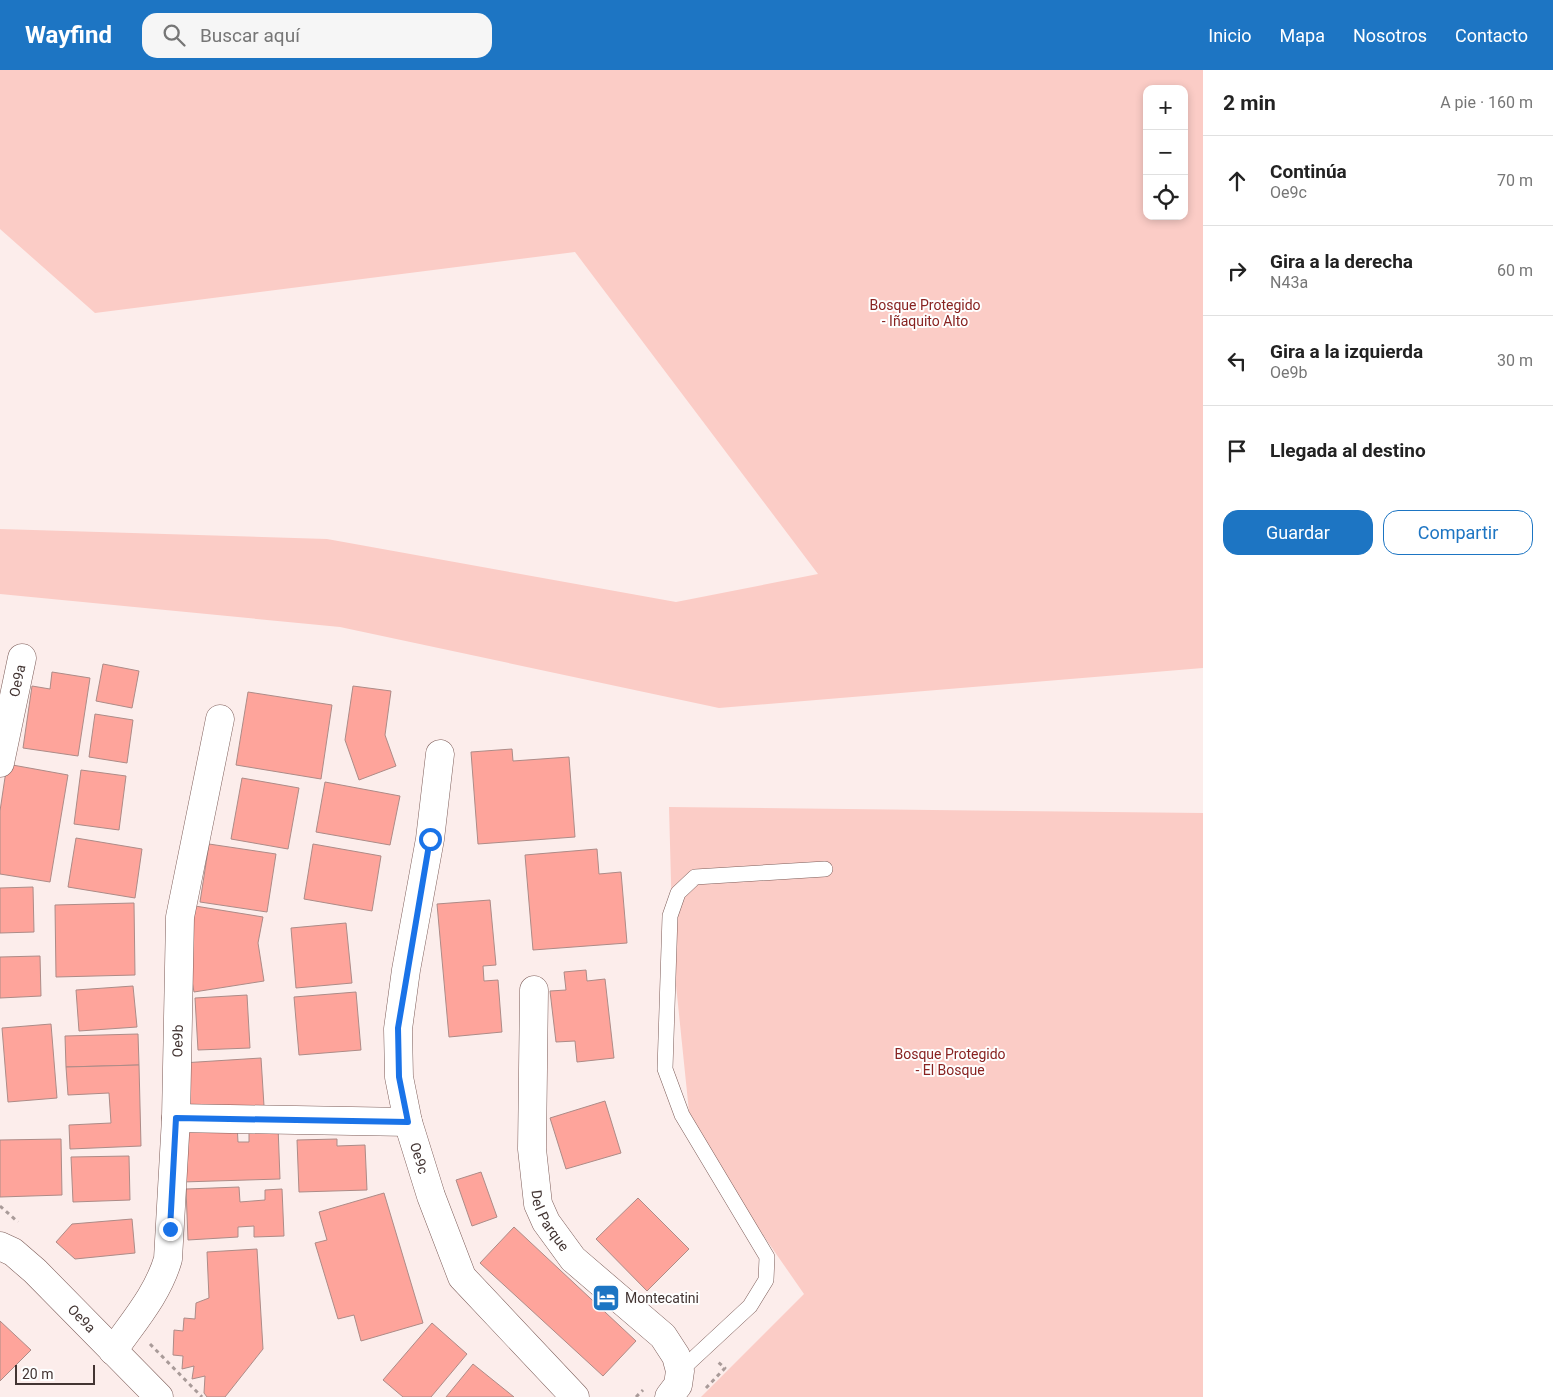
<!DOCTYPE html>
<html lang="es">
<meta charset="utf-8">
<style>
body{margin:0;font-family:Roboto,sans-serif;background:#f6f6f6;color:#222}
.controls{position:absolute;right:15px;top:15px;display:grid;overflow:hidden;border-radius:10px;box-shadow:0 2px 8px #0003}
.controls button{width:45px;height:45px;display:grid;place-items:center;padding:0;border:0;border-bottom:1px solid #e0e0e0;background:#fff;color:#222;font:25px sans-serif}
.scale{position:absolute;left:15px;bottom:12px;width:80px;box-sizing:border-box;padding-left:5px;border:2px solid #423432;border-top:0;font-size:14px;line-height:18px;white-space:nowrap;color:#423432;-webkit-text-stroke:4px #fefefe;paint-order:stroke}
.stop{position:absolute;width:15px;height:15px;margin:-11px;border:4px solid #1a73e8;border-radius:50%;background:#fff}
.stop.end{background:#1a73e8;border-color:#fff;box-shadow:0 1px 5px #0008}
.list{margin:0;padding:0;list-style:none}
h2{display:flex;justify-content:space-between;align-items:center;height:65px;margin:0;padding:0 20px;font-size:21px}
h2 small{font-size:16px;font-weight:400;color:#767676}
.list li{display:grid;grid-template-columns:32px 1fr auto;gap:15px;align-items:center;box-sizing:border-box;height:90px;padding:0 20px;border-top:1px solid #e0e0e0}
.list b{display:block;font-size:19px;white-space:nowrap}
.list p{margin:0;font-size:16px;white-space:nowrap;color:#767676}
.list em{font-size:16px;font-style:normal;color:#767676}
.actions{display:flex;gap:10px;padding:15px 20px}
.actions a{flex:1;padding:11px 0;border:1px solid #1d75c3;border-radius:15px;text-align:center;font-size:18px;color:#1d75c3}
.actions .main{background:#1d75c3;color:#fff}
.icon{flex:none;width:28px;height:28px;fill:none;stroke:currentColor;stroke-width:2;stroke-linecap:round;stroke-linejoin:round}
.map{position:relative;flex:none;width:1203px;height:1327px;overflow:hidden}
header{display:flex;align-items:center;gap:30px;box-sizing:border-box;height:70px;padding:0 25px;background:#1d75c3;color:#fff}
header strong{font-size:24px}
nav{display:flex;gap:28px;margin-inline-start:auto;font-size:18px}
.search{width:350px;height:45px;background:#f6f6f6;display:flex;align-items:center;gap:12px;box-sizing:border-box;padding:0 18px;border-radius:15px;color:#767676;font-size:19px}
main{display:flex}
aside{flex:1;background:#fff}
.map>svg:first-child{display:block}
.green{fill:#fbccc6;fill-rule:evenodd}
.building{fill:#fea49b;stroke:#ad8b87}
.lines{fill:none;stroke-linecap:round;stroke-linejoin:round}
.service-casing{stroke:#7d5d59;stroke-width:16}
.minor-casing{stroke:#7d5d59;stroke-width:29}
.path{stroke:#a99b99;stroke-width:3;stroke-dasharray:4 4;stroke-linecap:butt}
.service{stroke:#fff;stroke-width:15}
.minor{stroke:#fff;stroke-width:28}
.route{stroke:#1a73e8;stroke-width:6}
.labels{text-anchor:middle;stroke-width:4;stroke-linejoin:round;paint-order:stroke}
.park-label{font-size:14px;fill:#882321;stroke:#fefefe}
.street-label{font-size:14px;fill:#423432;stroke:#fefefe}
.poi-label{font-size:14px;fill:#423432;stroke:#fefefe;text-anchor:start}
</style>
<header>
<strong>Wayfind</strong>
<div class="search"><svg class="icon" aria-label="search" viewBox="0 0 24 24"><circle cx="10" cy="10" r="6"/><path d="M15 15l6 6"/></svg>Buscar aquí</div>
<nav><a>Inicio</a><a>Mapa</a><a>Nosotros</a><a>Contacto</a></nav>
</header>
<main>
<div class="map">
<svg width="1203" height="1327" viewBox="0 0 1203 1327">
<rect width="100%" height="100%" fill="#fcedeb"/>
<!-- green -->
<g class="green">
<path d="M0,0H1203V598L719,638L340,557L0,524V459L327,469L676,532L818,504L575,182L95,243L0,159ZM1147,19H1184V146H1147Z"/>
<polygon points="669,737 1203,743 1203,1327 701,1327 804,1224 691,1061 673,886"/>
</g>
<!-- building -->
<g class="building">
<polygon points="103,594 139,601 132,638 96,631"/>
<polygon points="52,602 90,608 78,686 23,678 32,616 50,619"/>
<polygon points="353,616 391,621 385,665 396,696 359,710 345,670"/>
<polygon points="248,622 332,635 321,709 236,695"/>
<polygon points="95,644 133,650 127,693 89,687"/>
<polygon points="512,679 513,691 569,687 575,767 478,774 471,682"/>
<polygon points="7,694 68,705 50,812 0,804 0,741"/>
<polygon points="81,700 126,706 119,760 74,754"/>
<polygon points="242,708 299,718 288,779 231,769"/>
<polygon points="325,712 400,726 390,775 316,762"/>
<polygon points="76,768 142,779 135,828 68,817"/>
<polygon points="209,774 276,784 267,842 200,832"/>
<polygon points="313,774 381,786 372,841 304,829"/>
<polygon points="597,779 599,804 621,802 627,873 533,880 525,785"/>
<polygon points="33,817 34,862 0,863 0,818"/>
<polygon points="490,830 496,895 483,896 484,911 498,910 502,962 449,967 437,834"/>
<polygon points="134,833 135,905 56,907 55,835"/>
<polygon points="189,835 263,847 258,873 264,911 194,922 184,866"/>
<polygon points="346,853 352,913 296,918 291,858"/>
<polygon points="40,886 41,926 0,928 0,887"/>
<polygon points="586,900 587,911 605,909 614,988 577,992 575,971 556,972 550,921 566,920 564,902"/>
<polygon points="133,916 137,957 79,961 76,920"/>
<polygon points="356,922 361,980 299,985 294,927"/>
<polygon points="247,925 250,978 198,980 195,928"/>
<polygon points="51,954 57,1028 8,1032 2,958"/>
<polygon points="138,964 139,995 66,997 65,966"/>
<polygon points="261,988 264,1036 185,1040 182,993"/>
<polygon points="139,995 141,1076 70,1079 69,1055 111,1053 109,1023 68,1025 66,997"/>
<polygon points="605,1031 621,1083 566,1099 550,1048"/>
<polygon points="237,1054 238,1072 249,1072 249,1057 278,1056 280,1109 182,1112 180,1056"/>
<polygon points="61,1069 62,1125 0,1127 0,1070"/>
<polygon points="337,1069 337,1076 365,1075 367,1120 299,1122 297,1070"/>
<polygon points="129,1086 130,1130 73,1132 71,1087"/>
<polygon points="481,1102 497,1147 472,1156 456,1110"/>
<polygon points="239,1117 240,1132 265,1130 265,1120 282,1119 284,1166 254,1167 254,1156 238,1157 238,1167 188,1170 186,1119"/>
<polygon points="384,1123 423,1253 361,1271 354,1245 338,1249 315,1173 327,1170 319,1142"/>
<polygon points="638,1128 689,1179 647,1221 596,1169"/>
<polygon points="132,1149 135,1183 75,1189 56,1172 72,1154"/>
<polygon points="514,1157 636,1271 603,1306 480,1193"/>
<polygon points="257,1179 263,1279 225,1327 207,1327 204,1323 205,1306 192,1309 194,1296 182,1299 183,1286 173,1285 174,1260 183,1261 184,1248 195,1249 196,1233 209,1228 207,1182"/>
<polygon points="0,1251 31,1280 0,1311"/>
<polygon points="432,1253 467,1284 431,1327 403,1327 383,1310"/>
<polygon points="473,1294 514,1327 446,1327"/>
</g>
<g class="lines">
<!-- service casing -->
<g class="service-casing">
<polyline id="service" points="680,1301 750,1236 766,1210 767,1187 682,1045 665,999 670,846 678,823 695,807 825,799"/>
</g>
<!-- minor casing -->
<g class="minor-casing">
<g id="minor">
<path id="s1" d="M440,684L430,769L406,900L398,959L399,1007L408,1052L431,1126L462,1207L575,1327"/>
<path id="s2" d="M0,693L22,588"/>
<path id="s3" d="M534,920L532,1079L538,1134L546,1152L573,1189L663,1266L676,1286L680,1301L678,1315L669,1327"/>
<polyline points="176,1048 408,1052"/>
<path id="s4" d="M0,1176L13,1182L35,1201L159,1327"/>
<path id="s5" d="M113,1281C133,1252 158,1224 168,1189L176,1048L180,847L220,649"/>
</g>
</g>
<!-- path -->
<g class="path">
<polyline points="0,1136 18,1152"/>
<polyline points="150,1274 202,1327"/>
<polyline points="706,1318 725,1298 718,1292"/>
<polyline points="636,1327 643,1320"/>
</g>
<!-- service -->
<use href="#service" class="service"/>
<!-- minor -->
<use href="#minor" class="minor"/>
</g>
<g class="lines">
<!-- route -->
<polyline class="route" points="170,1159 176,1048 408,1052 399,1007 398,958 430,769"/>
</g>
<!-- icons -->
<defs>
<g id="hotel-square" transform="scale(1.4375)"><rect x="-9" y="-9" width="18" height="18" rx="4" fill="#1d75c3" stroke="#fefefe"/><path d="M-6-4.5h1.5V1H6V5H4.5V3h-9V5H-6ZM-4 0a1.8 1.8 0 1 1 3.6 0ZM.5 0V-2.5h3Q6-2.5 6 0Z" fill="#fff"/></g>
</defs>
<g fill-rule="evenodd">
<use href="#hotel-square" x="606" y="1228"/>
</g>
<g class="labels">
<!-- park labels -->
<g class="park-label">
<text x="925" y="240">Bosque Protegido<tspan x="925" dy="16">- Iñaquito Alto</tspan></text>
<text x="950" y="989">Bosque Protegido<tspan x="950" dy="16">- El Bosque</tspan></text>
</g>
<!-- street labels -->
<g class="street-label">
<text dy="5" stroke="none"><textPath href="#s2" startOffset="84">Oe9a</textPath></text>
<text dy="5" stroke="none"><textPath href="#s5" startOffset="326">Oe9b</textPath></text>
<text dy="5" stroke="none"><textPath href="#s1" startOffset="410">Oe9c</textPath></text>
<text dy="5" stroke="none"><textPath href="#s3" startOffset="234">Del Parque</textPath></text>
<text dy="5" stroke="none"><textPath href="#s4" startOffset="110">Oe9a</textPath></text>
</g>
<!-- poi labels -->
<g class="poi-label">
<text x="625" y="1233">Montecatini</text>
</g>
</g>
</svg>
<div class="controls">
<button>+</button>
<button>−</button>
<button><svg class="icon" aria-label="locate" viewBox="0 0 24 24"><circle cx="12" cy="12" r="6"/><path d="M12 2v4M12 18v4M2 12h4M18 12h4"/></svg></button>
</div>
<div class="scale">20 m</div>
<div class="stop" style="left:430px;top:769px"></div>
<div class="stop end" style="left:170px;top:1159px"></div>
</div>
<aside>
<h2>2 min<small>A pie · 160 m</small></h2>
<ul class="list">
<li><svg class="icon" aria-label="ahead" viewBox="0 0 24 24"><path d="M12 20V5M6 11l6-6 6 6"/></svg><div><b>Continúa</b><p>Oe9c</p></div><em>70 m</em></li>
<li><svg class="icon" aria-label="right" viewBox="0 0 24 24"><path d="M7 20v-9h11M14 6l5 5-5 5"/></svg><div><b>Gira a la derecha</b><p>N43a</p></div><em>60 m</em></li>
<li><svg class="icon" aria-label="left" viewBox="0 0 24 24"><path d="M17 20v-9H6M10 6l-5 5 5 5"/></svg><div><b>Gira a la izquierda</b><p>Oe9b</p></div><em>30 m</em></li>
<li><svg class="icon" aria-label="arrive" viewBox="0 0 24 24"><path d="M6 21V4h12l-3 4 3 4H6"/></svg><div><b>Llegada al destino</b></div></li>
</ul>
<div class="actions"><a class="main">Guardar</a><a>Compartir</a></div>
</aside>
</main>
